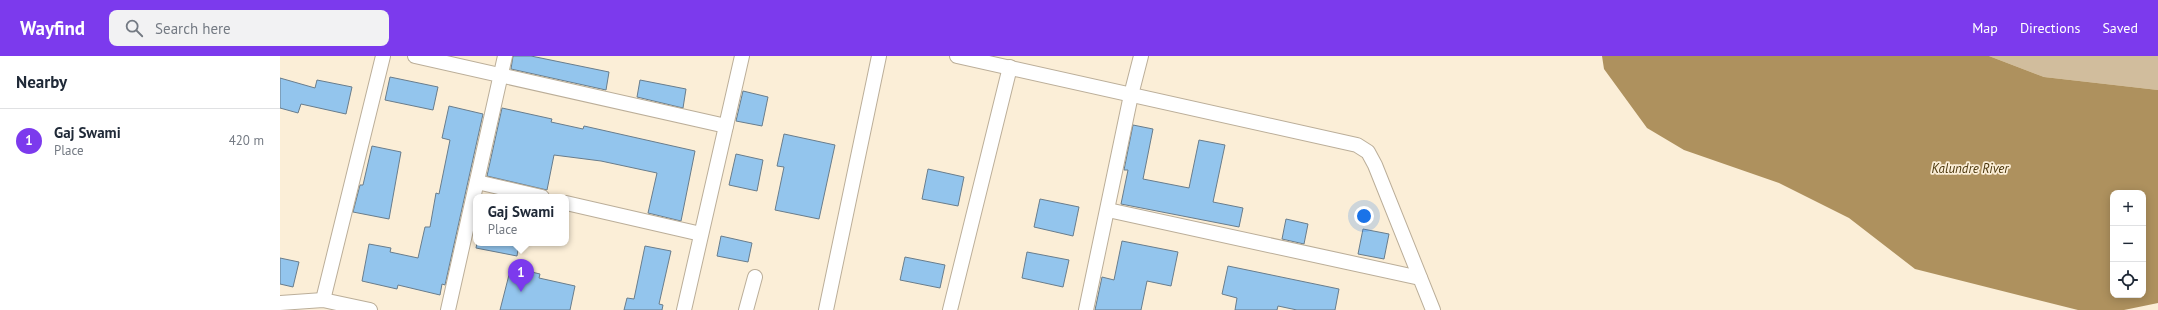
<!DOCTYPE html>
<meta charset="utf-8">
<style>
body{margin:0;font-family:"PT Sans",sans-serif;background:#f2f2f3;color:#1f2937}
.controls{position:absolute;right:12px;bottom:12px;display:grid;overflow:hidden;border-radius:8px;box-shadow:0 2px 10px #0003}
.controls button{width:36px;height:36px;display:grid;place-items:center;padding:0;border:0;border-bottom:1px solid #e0e1e3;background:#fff;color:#1f2937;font:20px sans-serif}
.you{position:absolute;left:1084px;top:160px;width:14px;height:14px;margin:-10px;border:3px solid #fff;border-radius:50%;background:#1a73e8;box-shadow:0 0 0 6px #1a73e833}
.badge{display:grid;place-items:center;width:26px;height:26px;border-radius:50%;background:#7c3aed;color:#fff;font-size:13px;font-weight:700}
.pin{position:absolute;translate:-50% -33px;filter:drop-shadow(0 1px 2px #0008)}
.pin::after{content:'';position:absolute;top:21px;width:14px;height:12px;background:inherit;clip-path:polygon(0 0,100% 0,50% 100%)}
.popup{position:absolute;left:193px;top:138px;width:96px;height:52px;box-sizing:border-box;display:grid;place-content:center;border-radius:8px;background:#fff;filter:drop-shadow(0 1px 3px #0005);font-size:13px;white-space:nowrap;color:#747a83}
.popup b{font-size:15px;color:#1f2937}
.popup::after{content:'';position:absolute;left:50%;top:100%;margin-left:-8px;border:8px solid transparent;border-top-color:#fff}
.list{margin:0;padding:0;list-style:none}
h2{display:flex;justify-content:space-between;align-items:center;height:52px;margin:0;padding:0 16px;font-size:17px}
h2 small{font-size:13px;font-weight:400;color:#747a83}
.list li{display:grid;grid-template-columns:26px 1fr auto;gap:12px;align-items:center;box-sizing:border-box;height:64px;padding:0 16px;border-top:1px solid #e0e1e3}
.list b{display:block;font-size:15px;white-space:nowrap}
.list p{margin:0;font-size:13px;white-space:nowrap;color:#747a83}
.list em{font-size:13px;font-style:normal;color:#747a83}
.icon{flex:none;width:22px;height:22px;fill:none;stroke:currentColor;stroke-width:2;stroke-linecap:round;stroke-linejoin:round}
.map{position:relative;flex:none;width:1878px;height:254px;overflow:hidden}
header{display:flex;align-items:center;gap:24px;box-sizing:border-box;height:56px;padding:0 20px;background:#7c3aed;color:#fff}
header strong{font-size:19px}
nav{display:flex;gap:22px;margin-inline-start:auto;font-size:14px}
.search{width:280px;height:36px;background:#f2f2f3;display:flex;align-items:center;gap:10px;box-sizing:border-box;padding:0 14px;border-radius:8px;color:#747a83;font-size:15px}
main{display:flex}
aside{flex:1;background:#fff}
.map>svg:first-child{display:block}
.green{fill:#d1bd9d}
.water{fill:#ae915e;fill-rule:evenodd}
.building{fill:#93c5ed;stroke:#697d8c}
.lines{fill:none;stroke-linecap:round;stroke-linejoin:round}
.minor-casing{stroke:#bbae99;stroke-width:16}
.minor{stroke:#fff;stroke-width:14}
.labels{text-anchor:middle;stroke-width:3.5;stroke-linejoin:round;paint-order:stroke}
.water-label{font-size:13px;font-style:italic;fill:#4c370c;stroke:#fbeed7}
</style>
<header>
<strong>Wayfind</strong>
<div class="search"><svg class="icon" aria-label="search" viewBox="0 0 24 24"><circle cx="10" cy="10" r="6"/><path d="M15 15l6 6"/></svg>Search here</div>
<nav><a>Map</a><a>Directions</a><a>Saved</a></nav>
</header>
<main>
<aside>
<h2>Nearby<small></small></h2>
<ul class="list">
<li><span class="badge">1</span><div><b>Gaj Swami</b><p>Place</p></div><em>420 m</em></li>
</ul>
</aside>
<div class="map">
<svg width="1878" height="254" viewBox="0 0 1878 254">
<rect width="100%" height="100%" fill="#fbeed7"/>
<!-- green -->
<polygon class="green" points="1709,0 1878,0 1878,34 1764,21"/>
<!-- water -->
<path class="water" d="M1322,0H1709L1764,21L1878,34V247L1844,254H1798L1635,213L1569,162L1499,127L1404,94L1367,72L1324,13ZM1833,137H1863V239H1833Z"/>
<!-- building -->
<g class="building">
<polygon points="233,0 251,0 329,16 326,34 231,13"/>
<polygon points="110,21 158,31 153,54 105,44"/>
<polygon points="0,22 35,32 37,24 72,31 66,58 21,48 18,57 0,52"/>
<polygon points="360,24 406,33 403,52 357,41"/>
<polygon points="463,35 488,41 482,70 456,65"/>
<polygon points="169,50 203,58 165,229 162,228 160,239 118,229 117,233 82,225 89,188 111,192 110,196 138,202 145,171 150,171 156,137 159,138 170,84 162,82"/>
<polygon points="222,52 272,63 271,66 303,73 304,70 415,95 401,165 368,157 377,117 321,105 274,99 267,134 207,120"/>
<polygon points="853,69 873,73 863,123 909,132 919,84 945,89 933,146 963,152 959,171 841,148 848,114 844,114"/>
<polygon points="504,78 555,89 539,163 495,154 504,111 497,110"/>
<polygon points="92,90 121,96 109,163 73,156 80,129 83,129"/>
<polygon points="456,98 483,104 477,135 449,129"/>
<polygon points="648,113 684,121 678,150 642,143"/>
<polygon points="760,143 799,151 793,180 754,171"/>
<polygon points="1006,163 1028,168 1024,188 1002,183"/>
<polygon points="1083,173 1109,178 1104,203 1078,198"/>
<polygon points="441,180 472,187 468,206 437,200"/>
<polygon points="842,185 898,196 891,230 867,225 861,254 815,254 822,221 834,224"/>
<polygon points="197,187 239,187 237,200 196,192"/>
<polygon points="365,190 391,195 379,248 383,249 382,254 344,254 347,242 354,243"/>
<polygon points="747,196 789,204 783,231 742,222"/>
<polygon points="625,201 665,209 660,232 620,224"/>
<polygon points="0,202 19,206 13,231 0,228"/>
<polygon points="948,210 1059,233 1055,254 1017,254 998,250 997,254 955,254 957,242 942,238"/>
<polygon points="231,211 260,218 259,222 295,230 290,254 220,254"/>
</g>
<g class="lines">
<!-- minor casing -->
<g class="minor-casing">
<g id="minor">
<polyline points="135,0 446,70"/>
<polyline points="677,0 1077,89 1088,96 1095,109 1153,254"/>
<polyline points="197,126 262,141"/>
<polyline points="286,147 421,178"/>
<polyline points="828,154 1140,222"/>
<polyline points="43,244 103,0"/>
<polyline points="0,247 43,244 90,254"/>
<polyline points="168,254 225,0"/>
<polyline points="404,254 462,0"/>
<polyline points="466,254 475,221"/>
<polyline points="546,254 599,0"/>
<polyline points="670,254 730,11"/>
<polyline points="806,254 851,39 861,0"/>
</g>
</g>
<!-- minor -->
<use href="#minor" class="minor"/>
</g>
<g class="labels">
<!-- water labels -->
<g class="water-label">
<text x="1690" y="117">Kalundre River</text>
</g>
</g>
</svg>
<div class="controls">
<button>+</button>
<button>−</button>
<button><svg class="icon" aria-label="locate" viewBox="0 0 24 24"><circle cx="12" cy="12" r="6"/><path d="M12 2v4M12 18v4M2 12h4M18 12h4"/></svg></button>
</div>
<div class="you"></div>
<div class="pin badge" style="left:241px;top:236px">1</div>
<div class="popup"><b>Gaj Swami</b>Place</div>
</div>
</main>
